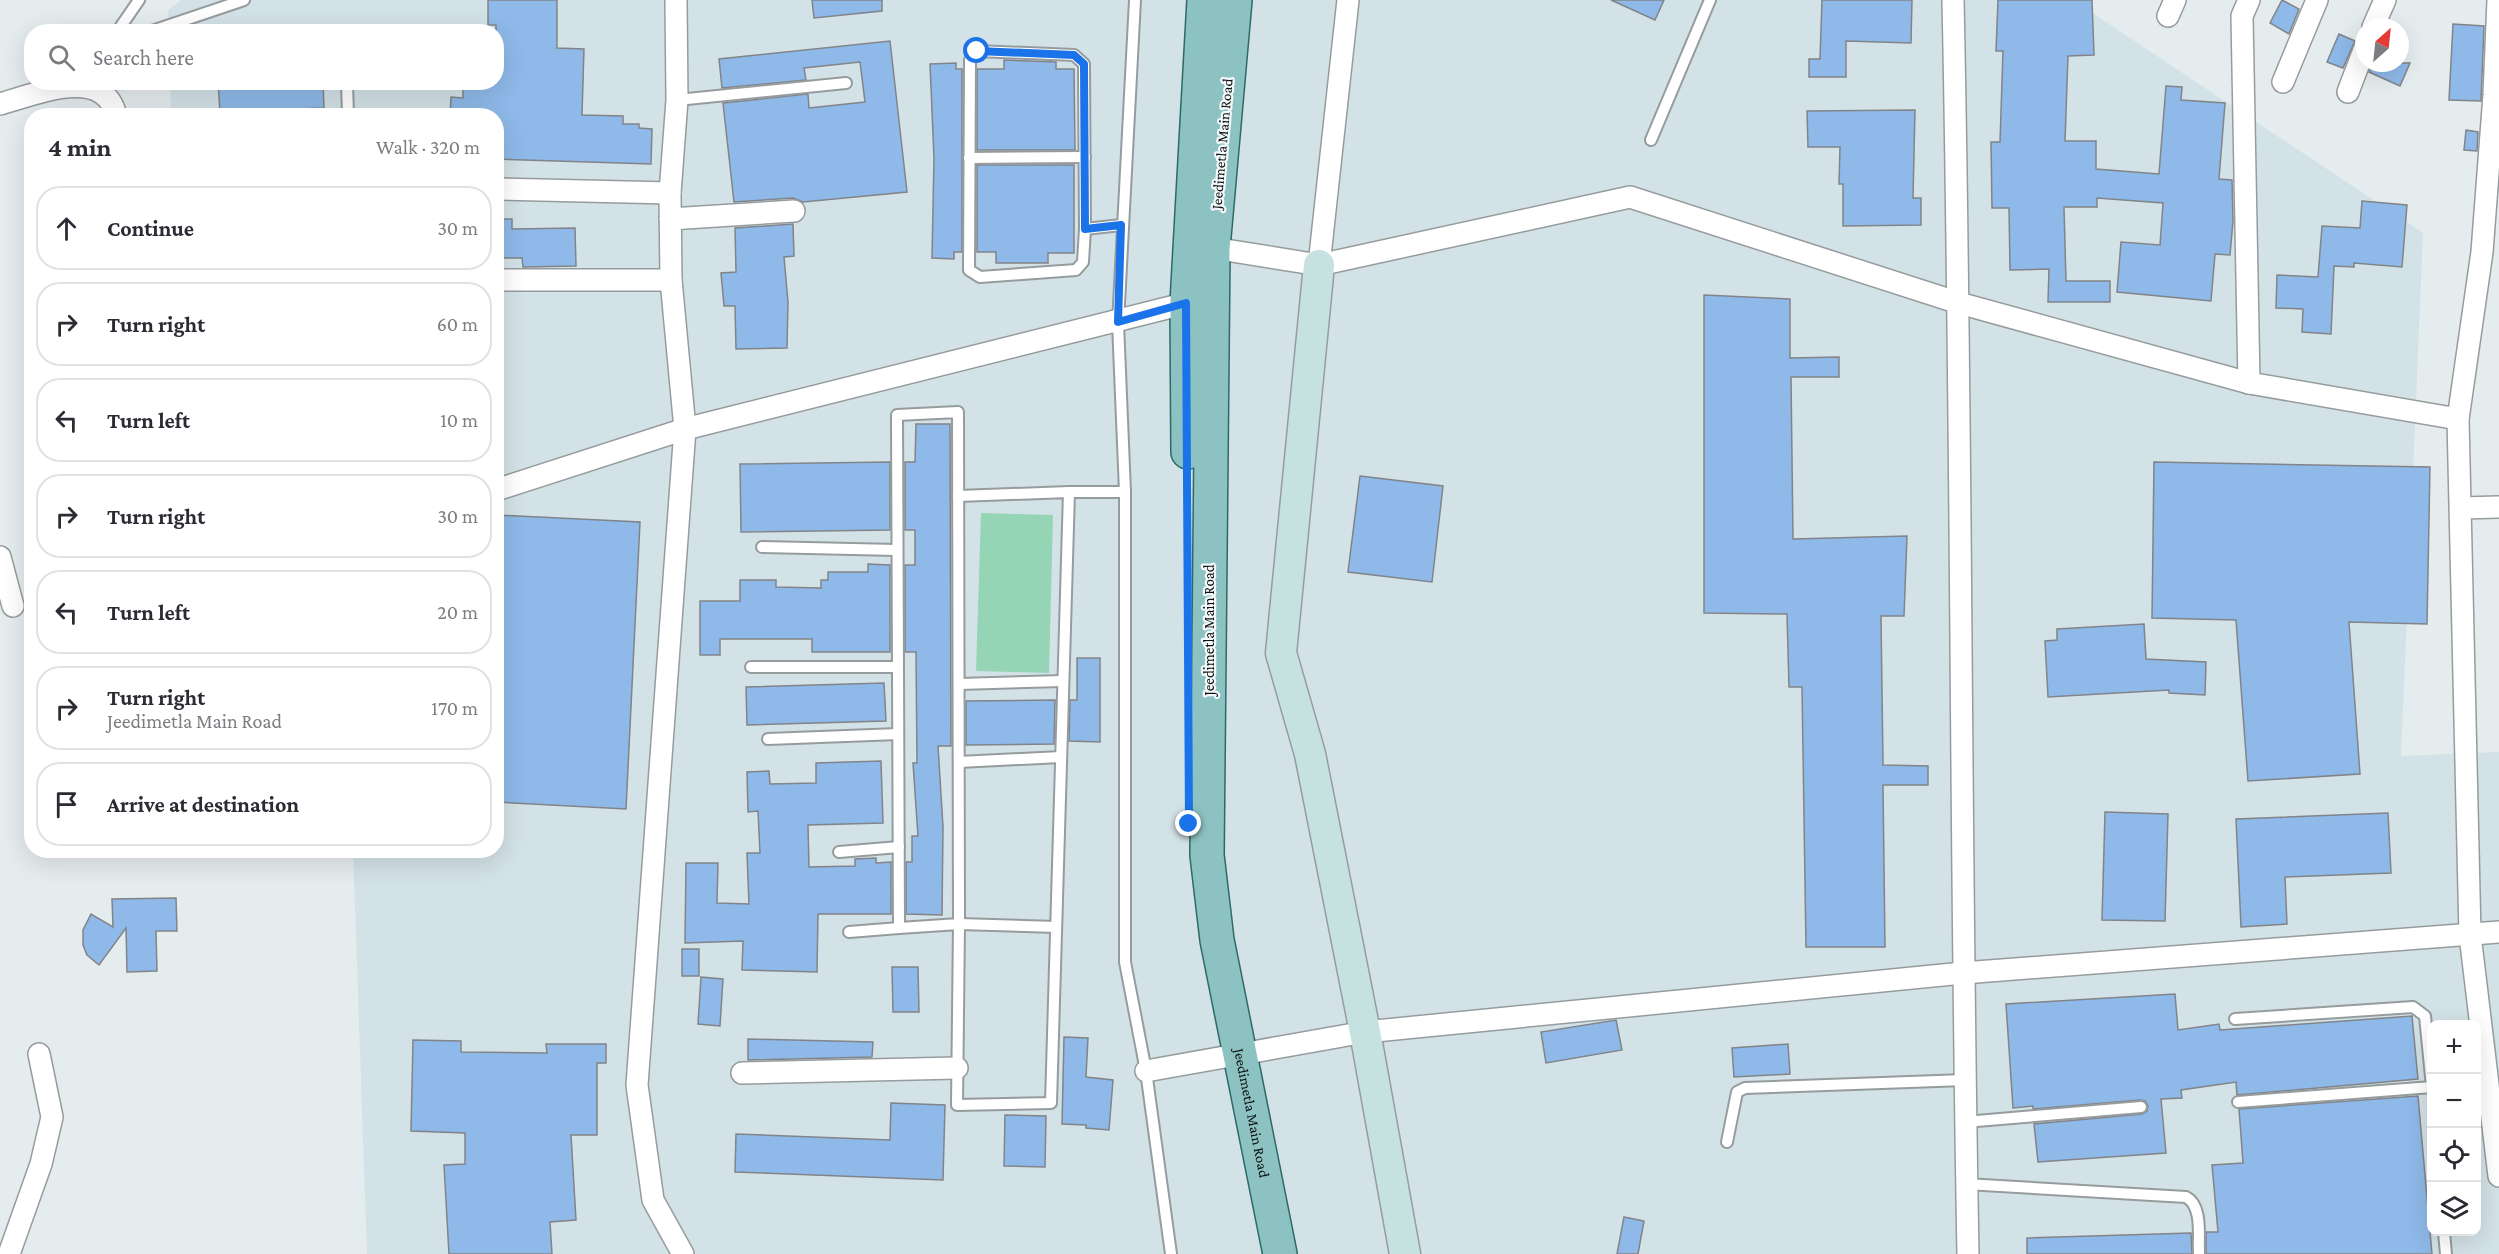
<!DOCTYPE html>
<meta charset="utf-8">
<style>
body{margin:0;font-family:"Crimson Pro",serif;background:#f2f2f3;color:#2b2b33}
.controls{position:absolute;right:18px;bottom:18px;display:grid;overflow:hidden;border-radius:12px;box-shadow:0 6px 24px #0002}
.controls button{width:54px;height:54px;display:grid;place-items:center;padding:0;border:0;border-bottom:2px solid #e1e1e2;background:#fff;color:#2b2b33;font:30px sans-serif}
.compass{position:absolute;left:2355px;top:18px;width:54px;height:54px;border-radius:50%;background:#fff;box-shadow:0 6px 24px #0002;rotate:27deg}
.stop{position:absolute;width:18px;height:18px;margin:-14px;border:4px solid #1a73e8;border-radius:50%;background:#fff}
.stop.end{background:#1a73e8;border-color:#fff;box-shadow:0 2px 6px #0008}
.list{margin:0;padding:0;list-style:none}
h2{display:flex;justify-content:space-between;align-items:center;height:78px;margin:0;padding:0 24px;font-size:26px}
h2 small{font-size:20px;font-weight:400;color:#7c7c81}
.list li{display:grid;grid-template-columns:39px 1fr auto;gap:18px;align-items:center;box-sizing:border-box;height:84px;margin:0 12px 12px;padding:0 12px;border:2px solid #e1e1e2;border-radius:24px}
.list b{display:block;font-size:22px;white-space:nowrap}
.list p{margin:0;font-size:20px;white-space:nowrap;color:#7c7c81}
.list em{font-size:20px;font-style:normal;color:#7c7c81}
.icon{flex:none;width:33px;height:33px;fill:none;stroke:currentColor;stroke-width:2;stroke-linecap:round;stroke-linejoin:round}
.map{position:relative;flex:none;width:2499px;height:1254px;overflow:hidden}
.search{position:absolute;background:#fff;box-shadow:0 6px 24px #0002;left:24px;top:24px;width:480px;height:66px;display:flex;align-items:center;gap:15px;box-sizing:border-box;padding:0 21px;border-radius:24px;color:#7c7c81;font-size:22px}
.panel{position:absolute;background:#fff;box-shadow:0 6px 24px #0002;left:24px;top:108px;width:480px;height:750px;border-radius:24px}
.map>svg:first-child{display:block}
.built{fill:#d3e2e7;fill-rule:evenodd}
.green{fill:#95d5b6}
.building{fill:#8eb9e8;stroke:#818488;stroke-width:1.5}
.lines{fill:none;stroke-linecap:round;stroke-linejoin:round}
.lane-casing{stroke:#969c9e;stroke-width:14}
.street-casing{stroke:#969c9e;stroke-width:24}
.secondary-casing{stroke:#969c9e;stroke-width:33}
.primary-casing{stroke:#2e6968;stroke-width:36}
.lane{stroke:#fff;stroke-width:10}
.street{stroke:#fff;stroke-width:21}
.secondary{stroke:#c5e1e0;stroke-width:30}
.primary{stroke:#8cc2c1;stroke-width:33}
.route{stroke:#1a73e8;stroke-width:8}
.labels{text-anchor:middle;stroke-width:4.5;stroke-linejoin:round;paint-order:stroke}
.street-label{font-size:15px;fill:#0d0f10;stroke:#f3f9fb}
</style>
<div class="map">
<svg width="2499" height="1254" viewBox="0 0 2499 1254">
<rect width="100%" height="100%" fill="#e5ecee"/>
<!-- built -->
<path class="built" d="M181,0H2073L2423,233L2401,756L2499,752V1254H367L353,851L496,850V116L171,115L170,83L496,82V32L169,31L168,10ZM2432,1024H2476V1232H2432Z"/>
<!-- green -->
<polygon class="green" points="981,513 1053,515 1049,673 976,671"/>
<!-- building -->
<g class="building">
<polygon points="488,0 557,0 557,48 584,49 582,115 623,116 623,124 639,124 639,128 652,129 651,164 496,159 496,116 450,116 451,97 463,98 463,82 496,82 496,25 488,25"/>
<polygon points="812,0 882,0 882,11 814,18"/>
<polygon points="1611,0 1664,0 1655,20"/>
<polygon points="1822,0 1912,0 1911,43 1846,41 1846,77 1809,77 1809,59 1820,59"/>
<polygon points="1998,0 2092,0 2094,55 2068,56 2065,141 2096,141 2096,169 2159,174 2166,86 2182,87 2181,100 2225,103 2219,179 2232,180 2233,221 2230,255 2215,254 2211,301 2117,292 2121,242 2160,245 2163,203 2097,198 2097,207 2064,207 2066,281 2110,281 2110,302 2048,302 2049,269 2010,270 2009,208 1992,208 1991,142 2000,142 2003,51 1996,51"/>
<polygon points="2282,0 2299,9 2289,34 2270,23"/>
<polygon points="2453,24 2484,26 2481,101 2449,100"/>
<polygon points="2339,34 2355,41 2343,68 2327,62"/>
<polygon points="890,41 907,192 803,202 793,198 734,202 723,103 808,94 809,108 865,102 860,62 804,68 806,80 722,88 719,59"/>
<polygon points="1004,60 1056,62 1056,69 1074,69 1075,150 977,150 977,69 1004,69"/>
<polygon points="956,63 956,69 962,69 962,252 954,252 954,259 932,258 934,158 930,64"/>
<polygon points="2373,63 2410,63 2400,86 2369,72"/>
<polygon points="218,82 323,82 324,108 220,112"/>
<polygon points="1915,110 1913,198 1921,198 1921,225 1843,226 1843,184 1839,184 1840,147 1808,147 1807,111"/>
<polygon points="2466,130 2478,132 2477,151 2464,150"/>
<polygon points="977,165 1074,165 1074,253 1048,253 1048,263 996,263 996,252 977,252"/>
<polygon points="2362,201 2407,205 2402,267 2354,263 2354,267 2334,266 2331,334 2302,332 2303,309 2276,308 2277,275 2318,277 2322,226 2360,228"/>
<polygon points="496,219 512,219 512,229 575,228 576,266 523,267 522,258 496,258"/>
<polygon points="793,224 794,256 784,257 788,302 787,348 736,349 735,306 724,306 721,273 736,272 735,228"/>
<polygon points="1704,295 1790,299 1790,358 1839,357 1839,377 1791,377 1793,539 1907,536 1904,616 1881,616 1883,765 1928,766 1928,785 1883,785 1885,947 1806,947 1802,687 1789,687 1787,614 1704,613"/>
<polygon points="916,424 950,424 951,746 938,746 943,827 942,915 906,914 906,862 912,862 912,836 918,836 913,763 917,763 916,652 905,652 905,565 915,565 915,530 905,530 905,462 915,462"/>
<polygon points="890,462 890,530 741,532 740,464"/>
<polygon points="2154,462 2430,467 2427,624 2349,622 2360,774 2248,781 2236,620 2152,618"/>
<polygon points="1360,476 1443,486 1432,582 1348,572"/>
<polygon points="496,515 640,522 626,809 496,802"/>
<polygon points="868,564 890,565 890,652 812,652 812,639 720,639 720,655 700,655 700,601 740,601 740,580 776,580 776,587 821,588 821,580 828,580 828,572 868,572"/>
<polygon points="2144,624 2146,659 2206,662 2205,695 2169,693 2169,690 2048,697 2045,641 2057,640 2057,629"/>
<polygon points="1077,658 1100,658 1100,742 1069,741 1070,700 1077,700"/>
<polygon points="884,683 886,721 747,725 746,687"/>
<polygon points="1055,700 1054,744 966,745 966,701"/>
<polygon points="881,761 883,823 808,825 809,867 855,866 855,859 876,858 876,863 891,862 891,914 818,914 817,972 742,970 743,941 685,943 686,863 718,863 717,903 749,904 747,853 760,853 758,811 748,812 747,772 769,771 770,784 816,783 816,763"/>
<polygon points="2105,812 2168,814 2165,921 2102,920"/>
<polygon points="2388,813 2391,873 2285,877 2287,924 2241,927 2236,819"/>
<polygon points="176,898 177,931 156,931 157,971 127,972 126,928 99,965 87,955 83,945 83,930 91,914 113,927 112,899"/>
<rect x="682" y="949" width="17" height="27"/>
<polygon points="892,967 918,967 919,1012 893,1012"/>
<polygon points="701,977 723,979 720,1026 698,1024"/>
<polygon points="2175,994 2178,1030 2219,1024 2220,1030 2412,1016 2418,1079 2237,1095 2236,1082 2181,1090 2182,1098 2161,1099 2166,1153 2038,1162 2034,1124 2142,1114 2147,1111 2148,1106 2145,1101 2140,1100 2033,1109 2033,1106 2013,1108 2006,1004"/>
<polygon points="1616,1020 1622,1050 1546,1063 1541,1032"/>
<polygon points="1064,1037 1088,1038 1086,1077 1113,1080 1109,1130 1086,1128 1086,1125 1062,1124"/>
<polygon points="748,1039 873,1042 872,1057 748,1060"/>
<polygon points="413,1040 461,1041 461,1052 547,1053 546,1044 606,1044 606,1063 597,1063 597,1135 571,1135 576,1220 550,1222 552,1254 449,1254 444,1165 465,1164 465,1133 411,1131"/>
<polygon points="1788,1044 1790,1074 1734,1077 1732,1048"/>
<polygon points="2418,1096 2432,1254 2206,1254 2206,1232 2218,1232 2212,1165 2243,1163 2239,1109"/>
<polygon points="891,1103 945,1105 943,1180 735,1172 736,1134 890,1140"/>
<polygon points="1005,1115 1046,1116 1045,1167 1004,1166"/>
<polygon points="1624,1217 1644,1221 1638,1254 1617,1254"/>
<polygon points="2191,1233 2192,1254 2027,1254 2027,1238"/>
</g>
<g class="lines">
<!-- lane casing -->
<g class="lane-casing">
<g id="lane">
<polyline points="1135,0 1118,323 1125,492 1125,962 1146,1071 1171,1254"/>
<polyline points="117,32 139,0"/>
<polyline points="149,32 244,0"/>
<polygon points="977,51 1074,55 1084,64 1085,229 1083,262 1076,270 980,277 969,270 970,60"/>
<polyline points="347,82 348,116"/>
<polyline points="677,100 846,83"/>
<polyline points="1651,140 1710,0"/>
<polyline points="969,158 1085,157"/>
<polyline points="1085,229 1121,225"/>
<polygon points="958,412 959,924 899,928 897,415"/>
<polyline points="1069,492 1125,492"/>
<polyline points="958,496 1069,492 1051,1103 957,1105 959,924 1056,927"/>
<polyline points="762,547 897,550"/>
<polyline points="751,667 898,667"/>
<polyline points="959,684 1063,681"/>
<polyline points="768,739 898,734"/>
<polyline points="959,762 1061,757"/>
<polyline points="839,852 899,847"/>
<polyline points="849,932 899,928"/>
<polyline points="2235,1019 2413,1007 2425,1016 2432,1087"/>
<polyline points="2238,1102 2432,1087"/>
<polyline points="1965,1122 2141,1107"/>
<polyline points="1727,1142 1737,1092 1745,1088 1965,1080"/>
<path d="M1966,1184L2186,1197C2203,1206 2198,1236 2199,1253"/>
<polyline points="2444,1232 2446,1254"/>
</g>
</g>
<!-- street casing -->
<g class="street-casing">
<g id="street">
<polyline points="676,0 677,100 670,193 671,280 685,429 637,1085 653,1200 683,1254"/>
<path d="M1953,0C1962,418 1960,836 1968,1254"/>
<polyline points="2498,0 2494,95 2482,252 2458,419 2470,935 2499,1176"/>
<polyline points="2168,16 2175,0"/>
<polyline points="2373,27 2385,0"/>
<polyline points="2283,82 2317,0"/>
<polyline points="2348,92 2364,50"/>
<path d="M0,104C33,95 105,64 116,116"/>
<polyline points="496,189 670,193"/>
<polyline points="670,219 794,211"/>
<polyline points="1213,248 1319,265 1630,197 1959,303 2249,383 2458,419"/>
<polyline points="1319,265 1348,0"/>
<polyline points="496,280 671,280"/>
<polyline points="2249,383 2242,16 2249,0"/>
<polyline points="496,490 685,429 1187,303"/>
<polyline points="2461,508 2499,507"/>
<polyline points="0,557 13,606"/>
<polyline points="1146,1071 1365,1032 1963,973 2499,932"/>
<polyline points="742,1073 957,1068"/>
<polyline points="9,1254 41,1164 52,1117 39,1054"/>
</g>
</g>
<!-- secondary casing -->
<g class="secondary-casing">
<polyline id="secondary" points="1319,265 1281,653 1310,754 1365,1032 1405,1254"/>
</g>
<!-- primary casing -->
<g class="primary-casing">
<g id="primary">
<path id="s1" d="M1235,0L1213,248L1207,855L1217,940L1280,1254"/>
<polyline points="1188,452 1187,303 1204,0"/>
</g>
</g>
<!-- lane -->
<use href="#lane" class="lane"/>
<!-- street -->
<use href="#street" class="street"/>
<!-- secondary -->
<use href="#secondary" class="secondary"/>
<!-- primary -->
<use href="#primary" class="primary"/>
</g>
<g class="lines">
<!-- route -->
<polyline class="route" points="977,51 1074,55 1084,64 1085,229 1121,225 1118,322 1186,303 1189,824"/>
</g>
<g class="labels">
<!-- street labels -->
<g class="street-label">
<text transform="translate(1222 144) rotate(-85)" y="5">Jeedimetla Main Road</text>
<text transform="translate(1209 630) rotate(-90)" y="5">Jeedimetla Main Road</text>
<text dy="5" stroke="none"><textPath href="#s1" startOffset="1118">Jeedimetla Main Road</textPath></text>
</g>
</g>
</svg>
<div class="controls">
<button>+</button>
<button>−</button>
<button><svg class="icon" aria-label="locate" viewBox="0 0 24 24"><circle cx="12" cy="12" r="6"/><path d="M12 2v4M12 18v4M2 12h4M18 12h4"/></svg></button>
<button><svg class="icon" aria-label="layers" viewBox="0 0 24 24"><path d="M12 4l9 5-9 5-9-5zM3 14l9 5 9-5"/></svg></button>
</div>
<svg class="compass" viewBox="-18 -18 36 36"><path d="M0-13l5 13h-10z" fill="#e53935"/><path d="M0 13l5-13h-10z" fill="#7c7c81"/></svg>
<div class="stop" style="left:977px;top:51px"></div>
<div class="stop end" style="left:1189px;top:824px"></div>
<div class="search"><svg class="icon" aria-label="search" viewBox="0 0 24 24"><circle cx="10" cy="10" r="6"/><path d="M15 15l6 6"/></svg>Search here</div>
<section class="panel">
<h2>4 min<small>Walk · 320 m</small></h2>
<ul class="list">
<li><svg class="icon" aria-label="ahead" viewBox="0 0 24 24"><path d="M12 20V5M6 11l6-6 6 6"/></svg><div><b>Continue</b></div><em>30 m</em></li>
<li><svg class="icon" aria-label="right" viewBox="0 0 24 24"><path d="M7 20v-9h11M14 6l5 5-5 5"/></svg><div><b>Turn right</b></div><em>60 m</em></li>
<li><svg class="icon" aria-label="left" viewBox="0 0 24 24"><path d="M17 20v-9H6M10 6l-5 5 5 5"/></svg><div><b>Turn left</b></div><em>10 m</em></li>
<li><svg class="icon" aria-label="right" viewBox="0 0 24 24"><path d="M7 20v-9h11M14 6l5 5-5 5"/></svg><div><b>Turn right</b></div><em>30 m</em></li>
<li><svg class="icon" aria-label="left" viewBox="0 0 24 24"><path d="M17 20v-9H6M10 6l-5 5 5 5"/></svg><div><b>Turn left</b></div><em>20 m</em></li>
<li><svg class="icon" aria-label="right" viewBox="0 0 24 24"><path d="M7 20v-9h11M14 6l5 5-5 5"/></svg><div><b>Turn right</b><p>Jeedimetla Main Road</p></div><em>170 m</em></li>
<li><svg class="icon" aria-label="arrive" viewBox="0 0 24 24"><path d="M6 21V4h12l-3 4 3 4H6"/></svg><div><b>Arrive at destination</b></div></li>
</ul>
</section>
</div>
